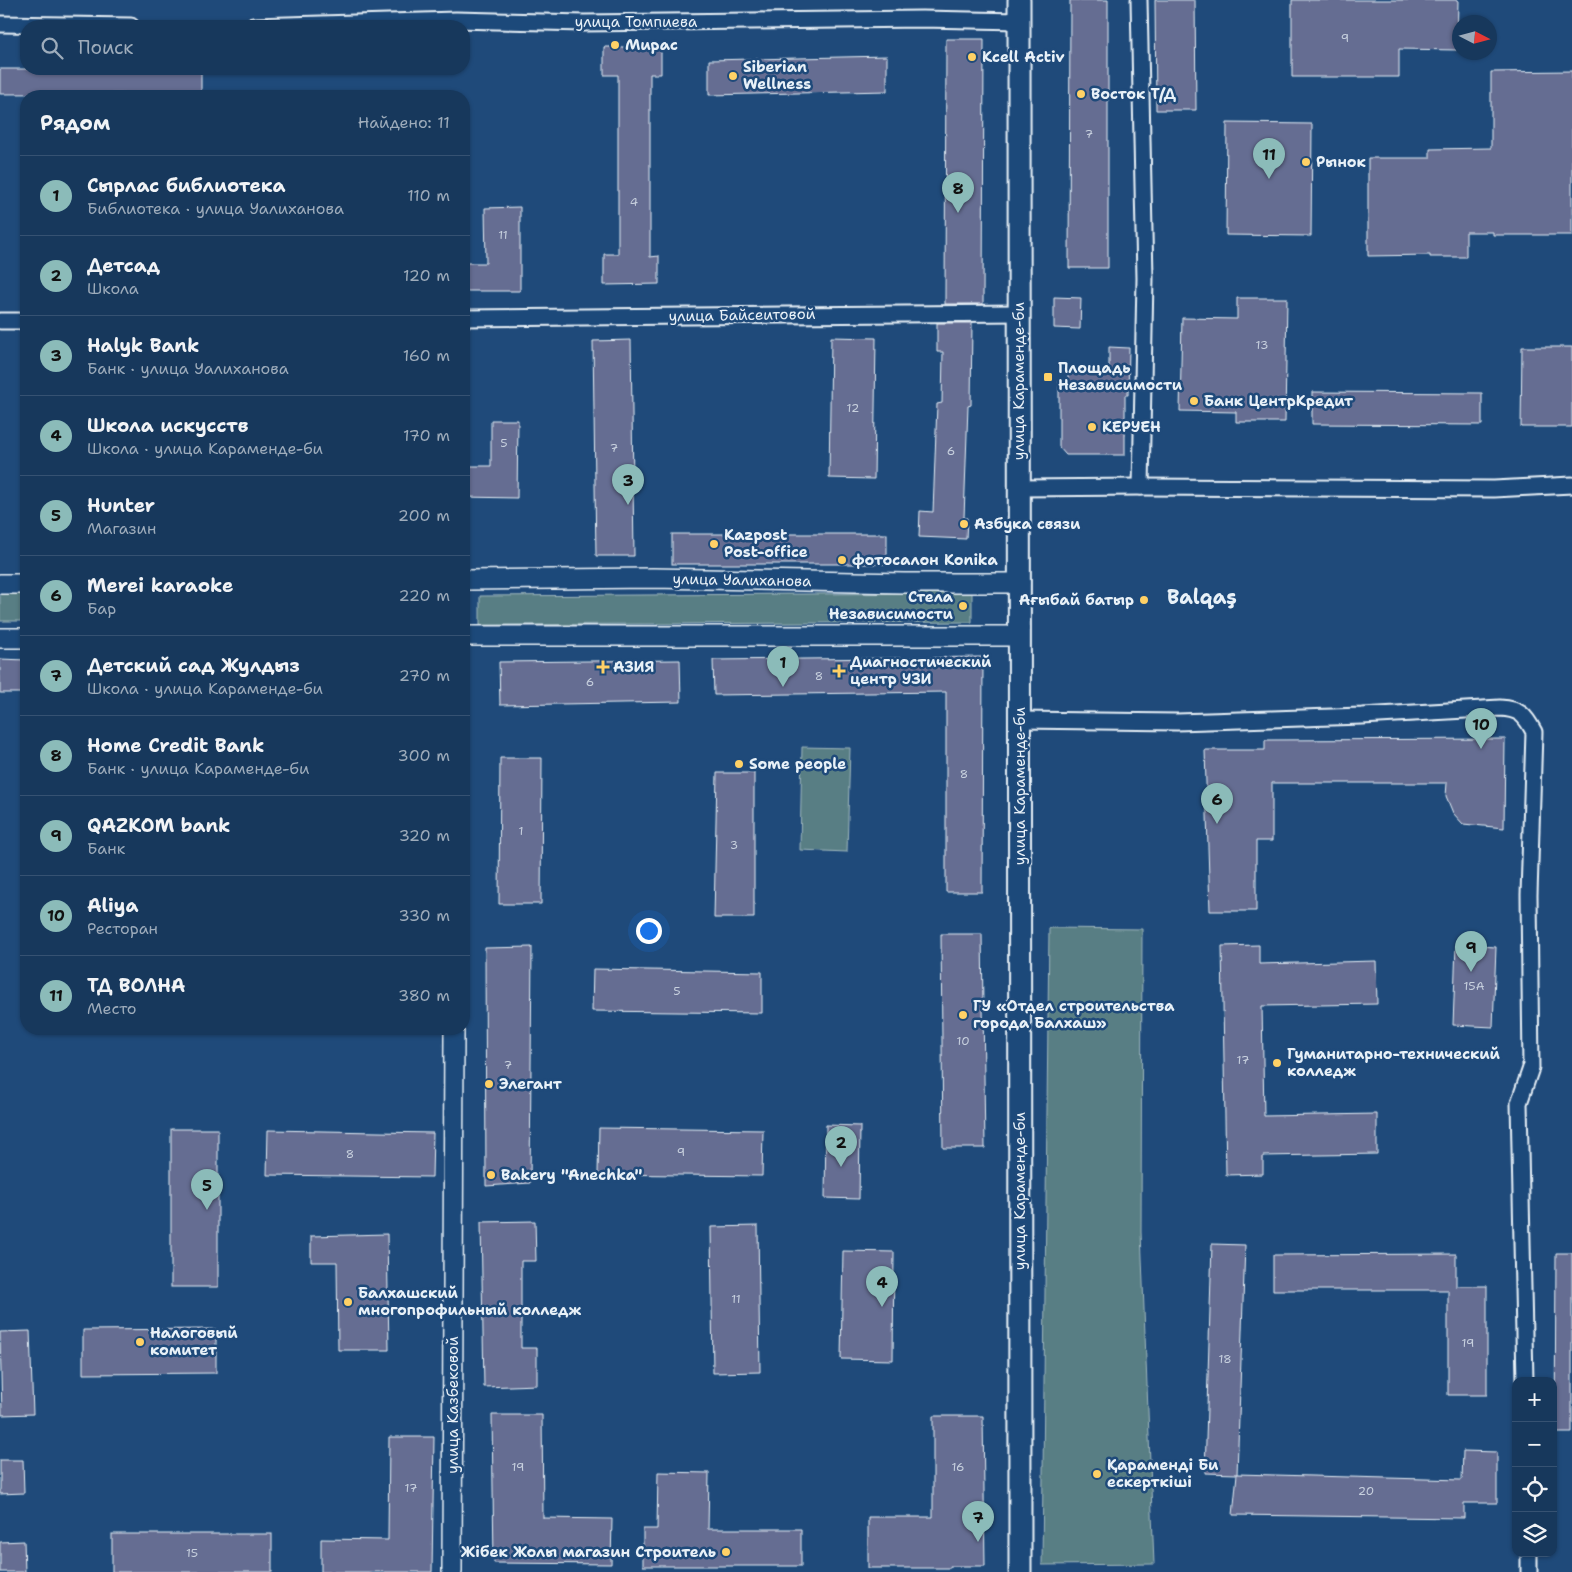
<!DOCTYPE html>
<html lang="ru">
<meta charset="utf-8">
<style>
body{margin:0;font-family:"Shantell Sans",sans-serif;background:#203f62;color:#f1f3f6}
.controls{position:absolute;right:15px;bottom:15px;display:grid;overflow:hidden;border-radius:10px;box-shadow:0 1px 4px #0004}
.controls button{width:45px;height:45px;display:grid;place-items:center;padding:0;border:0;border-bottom:1px solid #365272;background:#17385c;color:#f1f3f6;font:25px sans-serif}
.compass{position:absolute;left:1452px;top:15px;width:45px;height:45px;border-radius:50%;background:#17385c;box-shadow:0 1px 4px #0004;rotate:96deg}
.you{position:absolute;left:648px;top:930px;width:18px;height:18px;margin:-12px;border:4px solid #fff;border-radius:50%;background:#1a73e8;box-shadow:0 0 0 8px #1a73e833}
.badge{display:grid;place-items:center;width:32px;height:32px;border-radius:50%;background:#8bbbb9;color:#111;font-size:16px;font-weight:700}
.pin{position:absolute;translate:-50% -41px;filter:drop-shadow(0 1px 2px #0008)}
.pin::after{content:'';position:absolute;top:26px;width:18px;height:15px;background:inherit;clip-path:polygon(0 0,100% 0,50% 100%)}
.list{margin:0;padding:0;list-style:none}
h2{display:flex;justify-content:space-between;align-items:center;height:65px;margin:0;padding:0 20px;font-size:21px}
h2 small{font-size:16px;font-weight:400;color:#9eacbb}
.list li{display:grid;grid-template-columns:32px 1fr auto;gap:15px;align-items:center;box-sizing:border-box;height:80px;padding:0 20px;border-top:1px solid #365272}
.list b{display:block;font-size:19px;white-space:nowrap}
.list p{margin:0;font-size:16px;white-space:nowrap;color:#9eacbb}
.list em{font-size:16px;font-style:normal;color:#9eacbb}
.icon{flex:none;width:28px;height:28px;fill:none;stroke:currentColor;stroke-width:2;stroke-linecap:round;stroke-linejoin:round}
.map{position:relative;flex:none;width:1572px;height:1572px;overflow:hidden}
.search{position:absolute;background:#17385c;box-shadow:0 1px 4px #0004;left:20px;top:20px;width:450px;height:55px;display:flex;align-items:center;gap:12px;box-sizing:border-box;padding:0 18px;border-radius:20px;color:#9eacbb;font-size:19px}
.panel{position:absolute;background:#17385c;box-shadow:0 1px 4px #0004;left:20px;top:90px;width:450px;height:945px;border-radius:20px}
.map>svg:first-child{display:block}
.green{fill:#597e84;stroke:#a0b8be}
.building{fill:#656d92;stroke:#e8f1f8}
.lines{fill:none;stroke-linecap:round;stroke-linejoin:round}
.minor-casing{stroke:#e8f1f8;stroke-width:19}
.tertiary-casing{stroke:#e8f1f8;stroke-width:22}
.secondary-casing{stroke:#e8f1f8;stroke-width:25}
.minor{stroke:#1f4a7a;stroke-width:15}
.tertiary{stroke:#1f4a7a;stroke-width:19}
.secondary{stroke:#1f4a7a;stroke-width:21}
.poi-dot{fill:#ffd166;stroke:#1f4a7a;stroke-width:2}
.labels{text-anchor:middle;stroke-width:5;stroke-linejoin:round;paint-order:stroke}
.number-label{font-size:12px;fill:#c7d0de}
.street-label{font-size:15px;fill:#e8f1f8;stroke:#1f4a7a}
.poi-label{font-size:15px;font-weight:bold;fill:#e8f1f8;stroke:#1f4a7a;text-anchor:start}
.district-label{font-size:20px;font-weight:bold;fill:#e8f1f8;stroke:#1f4a7a}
</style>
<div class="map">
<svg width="1572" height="1572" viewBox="0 0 1572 1572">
<rect width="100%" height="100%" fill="#1f4a7a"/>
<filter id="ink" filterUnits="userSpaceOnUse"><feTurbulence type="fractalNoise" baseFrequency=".02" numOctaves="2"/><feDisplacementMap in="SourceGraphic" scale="10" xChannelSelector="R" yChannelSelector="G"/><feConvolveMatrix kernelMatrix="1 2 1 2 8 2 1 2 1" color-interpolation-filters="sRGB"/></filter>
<g filter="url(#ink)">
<!-- green -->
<g class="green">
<rect x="0" y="591" width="26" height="30"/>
<polygon points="972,593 972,622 480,625 480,596"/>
<polygon points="802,747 850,748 847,852 800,850"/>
<polygon points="1049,928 1142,929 1141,1232 1154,1564 1042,1565"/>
</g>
<!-- building -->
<g class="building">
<polygon points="1070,0 1108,0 1108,268 1069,268"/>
<polygon points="1155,0 1195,0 1196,110 1156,110"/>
<polygon points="1292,0 1458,0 1457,50 1399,49 1399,77 1292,77"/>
<polygon points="946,39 984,39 983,304 945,304"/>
<polygon points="604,47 661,47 661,74 650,74 650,257 659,256 659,284 604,285 604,254 618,254 618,75 604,75"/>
<polygon points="887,56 887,91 709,95 709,60"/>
<polygon points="0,69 201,69 201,93 0,94"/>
<polygon points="1572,71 1572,235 1493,235 1493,232 1466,232 1466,257 1430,257 1430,255 1368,256 1368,158 1430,158 1430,149 1491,148 1491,72"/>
<polygon points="1227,123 1312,124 1311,236 1226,235"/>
<polygon points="520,207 520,291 464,291 464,263 486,263 485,208"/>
<polygon points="1054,297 1081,298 1080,329 1054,328"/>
<polygon points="1237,298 1287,298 1285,422 1236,422 1236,412 1180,411 1182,318 1237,319"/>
<polygon points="937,323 972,323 971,405 968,406 964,518 967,518 966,539 919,537 920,511 933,512 937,404 942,403 943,352 937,352"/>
<polygon points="831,337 876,338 874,479 829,478"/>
<polygon points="631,340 634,556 596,556 593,341"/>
<polygon points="1109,347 1129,348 1128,395 1125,395 1125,455 1066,455 1059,447 1059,381 1068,380 1068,369 1109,369"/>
<polygon points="1522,347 1572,347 1572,427 1521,427"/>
<polygon points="1312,392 1482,393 1482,425 1312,424"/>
<polygon points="491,420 518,420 517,498 464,497 464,466 491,466"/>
<rect x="672" y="534" width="215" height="30"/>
<polygon points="983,657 982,892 946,892 946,692 714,695 713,660"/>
<polygon points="0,659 26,660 26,693 0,693"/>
<polygon points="680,660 681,702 500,705 499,662"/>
<polygon points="1505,739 1504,828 1463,824 1453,813 1446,796 1447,783 1272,783 1272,841 1256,841 1256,911 1210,911 1205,750 1265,750 1265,740"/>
<polygon points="500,758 542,758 541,904 499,904"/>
<polygon points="717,773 754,773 754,918 714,918"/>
<polygon points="941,934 982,934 985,1148 943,1148"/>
<polygon points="1259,945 1259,964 1376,961 1377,1004 1262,1006 1264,1116 1377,1114 1377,1154 1263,1156 1263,1174 1226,1175 1222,946"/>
<polygon points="1456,945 1496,947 1493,1027 1453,1025"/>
<polygon points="532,947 530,1183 486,1186 485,948"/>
<polygon points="593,969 762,972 762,1013 592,1011"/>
<polygon points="826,1125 860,1126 859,1199 825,1198"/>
<polygon points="599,1128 763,1130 762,1176 598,1174"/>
<rect x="171" y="1129" width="47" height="158"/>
<polygon points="268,1130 433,1133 432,1177 267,1175"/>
<polygon points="535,1221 536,1261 521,1261 521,1348 537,1348 537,1385 484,1387 481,1222"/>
<polygon points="758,1226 760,1372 713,1373 711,1227"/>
<polygon points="387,1234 389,1350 338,1350 337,1262 311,1262 311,1236"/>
<polygon points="1212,1244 1245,1245 1237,1474 1205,1473"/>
<polygon points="843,1251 894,1252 893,1360 841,1359"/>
<polygon points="1556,1253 1572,1253 1572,1433 1555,1433"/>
<polygon points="1456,1254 1456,1286 1487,1286 1487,1395 1448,1395 1448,1290 1273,1290 1273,1255"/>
<polygon points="216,1329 216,1373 83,1374 83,1330"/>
<polygon points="30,1331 33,1414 2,1415 0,1332"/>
<polygon points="492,1415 542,1415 543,1518 612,1519 611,1564 494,1563"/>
<polygon points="933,1416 983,1416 985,1566 950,1566 950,1568 868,1568 868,1517 933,1517"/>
<polygon points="389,1437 434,1437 432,1572 321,1572 321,1539 388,1540"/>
<polygon points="1463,1451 1497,1452 1497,1503 1464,1503 1464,1518 1233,1515 1237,1474 1462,1480"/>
<polygon points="0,1460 23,1460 24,1493 0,1494"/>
<polygon points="658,1472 709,1473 708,1529 801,1529 801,1566 643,1566 643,1529 657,1529"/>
<rect x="112" y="1534" width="160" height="38"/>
<polygon points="24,1541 25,1572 0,1572 0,1542"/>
</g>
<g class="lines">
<!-- minor casing -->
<g class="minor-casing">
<g id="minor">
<polyline points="1139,0 1145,278 1141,487"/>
<polyline points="0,24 131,26"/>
<polyline points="253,26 456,20 584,23 922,19 1019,21"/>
<polyline points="464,318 1020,313"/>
<polyline points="0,321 26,321"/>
<polyline points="1019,488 1141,487 1494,489 1572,485"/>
<path d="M1020,720L1177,722L1362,716L1500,708C1520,709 1525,715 1534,732L1529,895L1531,1068L1519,1103L1525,1381"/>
<polyline points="1529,1553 1529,1572"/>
</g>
</g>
<!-- tertiary casing -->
<g class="tertiary-casing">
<g id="tertiary">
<polyline points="464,580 653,578 904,583 1020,583"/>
<polyline points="0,584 26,584"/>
<polyline points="464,636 1019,636"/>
<polyline points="0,638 26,638"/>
<polyline points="452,1572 454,1029"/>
</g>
</g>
<!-- secondary casing -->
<g class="secondary-casing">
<polyline id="secondary" points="1019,0 1020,1572"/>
</g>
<!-- minor -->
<use href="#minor" class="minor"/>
<!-- tertiary -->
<use href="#tertiary" class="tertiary"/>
<!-- secondary -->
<use href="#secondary" class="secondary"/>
</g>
</g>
<!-- markers -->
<g class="poi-dot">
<circle cx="615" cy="45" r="5"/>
<circle cx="972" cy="57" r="5"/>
<circle cx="733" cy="76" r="5"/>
<circle cx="1081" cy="94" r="5"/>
<circle cx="1306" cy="162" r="5"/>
<rect x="1043" y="372" width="10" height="10" rx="2.5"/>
<circle cx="1194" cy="401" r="5"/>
<circle cx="1092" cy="427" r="5"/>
<circle cx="964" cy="524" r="5"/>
<circle cx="714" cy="544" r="5"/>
<circle cx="842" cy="560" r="5"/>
<circle cx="1144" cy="600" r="5"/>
<circle cx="963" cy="606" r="5"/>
<path d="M600.5 659.5h5v5h5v5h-5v5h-5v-5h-5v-5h5z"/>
<path d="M836.5 663.5h5v5h5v5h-5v5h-5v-5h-5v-5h5z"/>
<circle cx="739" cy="764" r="5"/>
<circle cx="963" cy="1015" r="5"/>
<circle cx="1277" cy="1063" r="5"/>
<circle cx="489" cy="1084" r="5"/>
<circle cx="491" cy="1175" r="5"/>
<circle cx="348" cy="1302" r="5"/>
<circle cx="140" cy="1342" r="5"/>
<circle cx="1097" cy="1474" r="5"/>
<circle cx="726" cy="1552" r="5"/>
</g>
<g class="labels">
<!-- number labels -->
<g class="number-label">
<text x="1345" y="42">9</text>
<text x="1089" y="138">7</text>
<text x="634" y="206">4</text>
<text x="503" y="239">11</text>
<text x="1262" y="349">13</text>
<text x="853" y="412">12</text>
<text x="504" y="447">5</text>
<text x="614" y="452">7</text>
<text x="951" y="455">6</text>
<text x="819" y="680">8</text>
<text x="590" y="686">6</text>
<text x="964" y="778">8</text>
<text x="521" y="835">1</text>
<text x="734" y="849">3</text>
<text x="1474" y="990">15А</text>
<text x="677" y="995">5</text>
<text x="963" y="1045">10</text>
<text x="1243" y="1064">17</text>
<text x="508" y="1069">7</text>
<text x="681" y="1156">9</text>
<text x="350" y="1158">8</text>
<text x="736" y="1303">11</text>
<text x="1468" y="1347">19</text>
<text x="1225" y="1363">18</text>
<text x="518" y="1471">19</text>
<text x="958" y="1471">16</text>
<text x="411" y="1492">17</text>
<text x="1366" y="1495">20</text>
<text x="192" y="1557">15</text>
</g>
<!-- street labels -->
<g class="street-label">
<text x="636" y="27">улица Томпиева</text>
<text transform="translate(742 315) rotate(-1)" y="5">улица Байсеитовой</text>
<text transform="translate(1019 381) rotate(-90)" y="5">улица Караменде-би</text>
<text transform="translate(742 580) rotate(1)" y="5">улица Уалиханова</text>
<text transform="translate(1020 786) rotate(-90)" y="5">улица Караменде-би</text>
<text transform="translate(1020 1191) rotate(-90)" y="5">улица Караменде-би</text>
<text transform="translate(453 1405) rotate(-90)" y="5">улица Казбековой</text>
</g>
<!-- poi labels -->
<g class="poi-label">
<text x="625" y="50">Мирас</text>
<text x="982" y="62">Kcell Activ</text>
<text x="743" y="72">Siberian<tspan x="743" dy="17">Wellness</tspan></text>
<text x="1091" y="99">Восток Т/Д</text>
<text x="1316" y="167">Рынок</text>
<text x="1058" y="373">Площадь<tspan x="1058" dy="17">Независимости</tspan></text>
<text x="1204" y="406">Банк ЦентрКредит</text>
<text x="1102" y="432">КЕРУЕН</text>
<text x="974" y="529">Азбука связи</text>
<text x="724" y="540">Kazpost<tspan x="724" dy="17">Post-office</tspan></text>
<text x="852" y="565">фотосалон Konika</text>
<text x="953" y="602" text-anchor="end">Стела<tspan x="953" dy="17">Независимости</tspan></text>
<text x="1134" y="605" text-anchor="end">Ағыбай батыр</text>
<text x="850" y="667">Диагностический<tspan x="850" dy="17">центр УЗИ</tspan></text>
<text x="613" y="672">АЗИЯ</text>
<text x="749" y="769">Some people</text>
<text x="973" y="1011">ГУ «Отдел строительства<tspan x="973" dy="17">города Балхаш»</tspan></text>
<text x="1287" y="1059">Гуманитарно-технический<tspan x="1287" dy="17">колледж</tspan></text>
<text x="499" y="1089">Элегант</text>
<text x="501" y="1180">Bakery "Anechka"</text>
<text x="358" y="1298">Балхашский<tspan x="358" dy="17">многопрофильный колледж</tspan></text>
<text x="150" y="1338">Налоговый<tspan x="150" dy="17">комитет</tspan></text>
<text x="1107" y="1470">Қараменді Би<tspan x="1107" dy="17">ескерткіші</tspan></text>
<text x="716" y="1557" text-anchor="end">Жібек Жолы магазин Строитель</text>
</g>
<!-- district labels -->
<g class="district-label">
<text x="1202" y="604">Balqaş</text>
</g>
</g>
</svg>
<div class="controls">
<button>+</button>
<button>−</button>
<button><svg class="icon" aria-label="locate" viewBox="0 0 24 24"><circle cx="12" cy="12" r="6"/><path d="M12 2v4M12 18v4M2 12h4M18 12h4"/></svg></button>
<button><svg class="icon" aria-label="layers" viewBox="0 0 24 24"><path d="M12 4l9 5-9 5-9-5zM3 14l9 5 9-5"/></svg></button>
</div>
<svg class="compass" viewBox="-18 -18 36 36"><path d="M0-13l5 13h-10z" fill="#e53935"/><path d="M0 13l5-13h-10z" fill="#9eacbb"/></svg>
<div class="you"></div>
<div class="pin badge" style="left:783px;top:687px">1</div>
<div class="pin badge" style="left:841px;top:1167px">2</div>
<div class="pin badge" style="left:628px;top:505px">3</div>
<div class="pin badge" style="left:882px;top:1307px">4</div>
<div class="pin badge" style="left:207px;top:1210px">5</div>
<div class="pin badge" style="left:1217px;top:824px">6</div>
<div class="pin badge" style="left:978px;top:1542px">7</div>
<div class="pin badge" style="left:958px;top:213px">8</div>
<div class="pin badge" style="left:1471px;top:972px">9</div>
<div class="pin badge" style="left:1481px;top:749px">10</div>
<div class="pin badge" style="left:1269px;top:179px">11</div>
<div class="search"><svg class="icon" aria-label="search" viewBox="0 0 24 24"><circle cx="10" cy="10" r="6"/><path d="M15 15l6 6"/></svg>Поиск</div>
<section class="panel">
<h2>Рядом<small>Найдено: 11</small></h2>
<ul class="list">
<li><span class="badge">1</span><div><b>Сырлас библиотека</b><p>Библиотека · улица Уалиханова</p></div><em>110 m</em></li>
<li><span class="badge">2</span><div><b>Детсад</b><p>Школа</p></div><em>120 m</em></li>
<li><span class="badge">3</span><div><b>Halyk Bank</b><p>Банк · улица Уалиханова</p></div><em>160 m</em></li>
<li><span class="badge">4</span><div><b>Школа искусств</b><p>Школа · улица Караменде-би</p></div><em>170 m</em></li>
<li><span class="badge">5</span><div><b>Hunter</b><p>Магазин</p></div><em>200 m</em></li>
<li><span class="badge">6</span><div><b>Merei karaoke</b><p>Бар</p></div><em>220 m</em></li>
<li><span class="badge">7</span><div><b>Детский сад Жулдыз</b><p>Школа · улица Караменде-би</p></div><em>270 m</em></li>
<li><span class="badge">8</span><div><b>Home Credit Bank</b><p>Банк · улица Караменде-би</p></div><em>300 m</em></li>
<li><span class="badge">9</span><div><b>QAZKOM bank</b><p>Банк</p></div><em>320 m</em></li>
<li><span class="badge">10</span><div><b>Aliya</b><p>Ресторан</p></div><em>330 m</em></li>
<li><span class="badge">11</span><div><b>ТД ВОЛНА</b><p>Место</p></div><em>380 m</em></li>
</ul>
</section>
</div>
